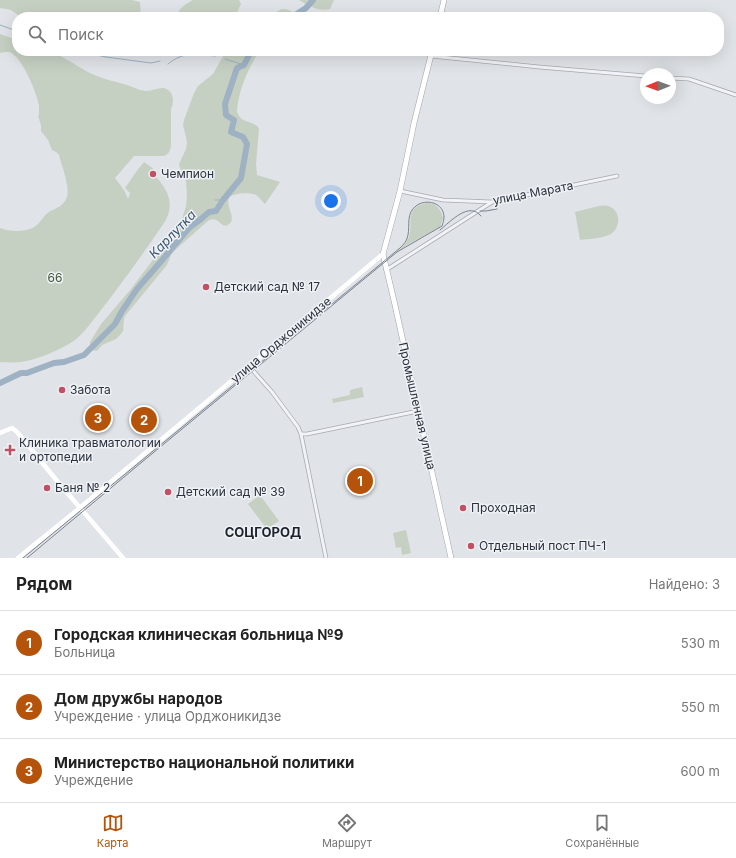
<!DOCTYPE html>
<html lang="ru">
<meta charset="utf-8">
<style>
body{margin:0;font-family:Inter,sans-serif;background:#f2f2f2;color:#222}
.compass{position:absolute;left:640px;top:68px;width:36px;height:36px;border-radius:50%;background:#fff;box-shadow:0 4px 16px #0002;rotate:269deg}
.you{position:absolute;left:331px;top:201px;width:14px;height:14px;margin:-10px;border:3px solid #fff;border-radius:50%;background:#1a73e8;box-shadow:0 0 0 6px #1a73e833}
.badge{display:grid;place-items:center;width:26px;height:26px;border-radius:50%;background:#b45309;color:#fff;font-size:13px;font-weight:700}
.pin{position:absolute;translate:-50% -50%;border:2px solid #fff;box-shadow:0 1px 4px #0006}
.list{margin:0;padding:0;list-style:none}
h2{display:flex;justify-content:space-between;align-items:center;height:52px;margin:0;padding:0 16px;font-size:17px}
h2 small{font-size:13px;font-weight:400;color:#767676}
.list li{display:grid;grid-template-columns:26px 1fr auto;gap:12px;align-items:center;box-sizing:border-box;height:64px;padding:0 16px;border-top:1px solid #e0e0e0}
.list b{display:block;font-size:15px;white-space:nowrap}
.list p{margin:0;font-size:13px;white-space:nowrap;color:#767676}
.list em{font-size:13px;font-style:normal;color:#767676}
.icon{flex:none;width:22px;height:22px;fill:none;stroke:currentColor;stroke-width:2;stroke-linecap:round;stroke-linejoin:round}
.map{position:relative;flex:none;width:736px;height:558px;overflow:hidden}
.search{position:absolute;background:#fff;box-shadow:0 4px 16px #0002;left:12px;right:12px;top:12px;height:44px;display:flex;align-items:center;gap:10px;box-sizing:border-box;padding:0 14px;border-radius:16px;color:#767676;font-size:15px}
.sheet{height:244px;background:#fff}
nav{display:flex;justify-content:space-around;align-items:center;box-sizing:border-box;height:56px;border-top:1px solid #e0e0e0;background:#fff;font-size:11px;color:#767676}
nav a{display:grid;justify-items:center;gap:2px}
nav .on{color:#b45309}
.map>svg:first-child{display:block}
.green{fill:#c6d0c2}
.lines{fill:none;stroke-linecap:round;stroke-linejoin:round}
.stream{stroke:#9eb2c4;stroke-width:1}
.river{stroke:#9eb2c4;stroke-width:6}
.street-casing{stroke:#a6aab1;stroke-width:4.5}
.primary-casing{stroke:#a0a8b2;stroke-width:6}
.street{stroke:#f2f3f6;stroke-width:3}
.secondary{stroke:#fff;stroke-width:4.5}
.primary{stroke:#fff;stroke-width:5}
.tram{stroke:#7b838f;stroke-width:1}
.poi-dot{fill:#c15064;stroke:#eff2f5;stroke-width:1.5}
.labels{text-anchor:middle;stroke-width:3;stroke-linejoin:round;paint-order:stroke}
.poi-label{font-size:12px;fill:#2a313d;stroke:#eff2f5;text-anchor:start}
.street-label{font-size:12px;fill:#2a313d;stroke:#eff2f5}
.park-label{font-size:12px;fill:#3f5739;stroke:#eff2f5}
.water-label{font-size:13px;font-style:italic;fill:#38516d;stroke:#eff2f5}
.neighbourhood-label{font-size:13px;font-weight:bold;fill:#1c232e;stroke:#eff2f5}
</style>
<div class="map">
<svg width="736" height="558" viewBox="0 0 736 558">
<rect width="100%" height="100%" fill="#e0e3e7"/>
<!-- green -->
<g class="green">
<polygon points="0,0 132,0 140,2 141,17 21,17 11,10 0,8"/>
<path d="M193,0H239L241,4L235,17H177C178,8 186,4 193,0Z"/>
<path d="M299,0H334L330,9C320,12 308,6 299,0Z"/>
<path d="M282,9C290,9 294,13 300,17H270L278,11Z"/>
<path d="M0,34L17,40V51C26,51 40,49 48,51C61,55 74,64 86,71C99,78 113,81 127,85C133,87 140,91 147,91C154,91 162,85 168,90C174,94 174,103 171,109V146C170,151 169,154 164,156H134L115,178L124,190L128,199L130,193L125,188L136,172L144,162L158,172V173L156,177C169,191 175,206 164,223C144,252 123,282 101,310C93,320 85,332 75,340C62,349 37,360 21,362C14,363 7,362 0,362V228C11,232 29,233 38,224C42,220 44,215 49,212C56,208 64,206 67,197C70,186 62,167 59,155L56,152L52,150L48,140L41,131V125L38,116L39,115C39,112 39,109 39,106C37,93 22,56 9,52C6,52 3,52 0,53Z"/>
<path d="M226,51H259C248,70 239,88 237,111C240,125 254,119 259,129L256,164L257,175L280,182L265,204C262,201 259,197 256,195C250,192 232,193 229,198C225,206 238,219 228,225C221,229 219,216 209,220L174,251L171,255L167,265L125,316L124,319L123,331L120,335L116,339L102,345L98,350L96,351L92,350L90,348V342L101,324L131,289L173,233L182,219L186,206L187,196L186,181L180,168L179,164L186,149L187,142L186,137L183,125L184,120L194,93L198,86L213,74Z"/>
<path d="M426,203C436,203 441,209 443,218L440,227L407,245L392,256C399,250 406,245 409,237C414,222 403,209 426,203Z"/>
<path d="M599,206C602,206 605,205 608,206C621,210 621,227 611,234C604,238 589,239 580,240L575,212Z"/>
<polygon points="362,387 364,397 333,403 332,399 350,395 350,390"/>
<polygon points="260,495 279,521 267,529 248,504"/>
<polygon points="406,530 411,553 402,555 401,547 396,548 393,533"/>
</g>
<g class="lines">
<!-- stream -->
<g class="stream">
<polyline points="0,25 17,31"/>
<polyline points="77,51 106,57 151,63 160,61"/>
<polyline points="225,59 244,65"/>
<path d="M168,64C184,51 196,54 215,56"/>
<polyline points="215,200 223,200"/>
</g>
<!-- river -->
<g class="river">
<polyline points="292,17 306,8 313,0"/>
<polyline points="0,383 21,373 27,373 54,363 64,362 84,355 115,324 122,311 137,289 163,259 183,235 190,227 201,219 209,212 216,211 223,200 241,178 247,144 243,137 231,132 234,120 226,115 225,104 237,68 244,65 251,51"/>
</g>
<!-- street casing -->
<g class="street-casing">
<g id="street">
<polyline points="431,56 539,67 646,76"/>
<polyline points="670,78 689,79 736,95"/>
<polyline points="400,191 443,200 492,202 617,176"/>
<polyline points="386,270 492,202"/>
<polyline points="249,366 272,392 298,427 301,434 326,558"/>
<polyline points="301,434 307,434 418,411"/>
</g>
</g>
<!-- primary casing -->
<g class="primary-casing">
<g id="primary">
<polyline points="440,17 444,0"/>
<polyline points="432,51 414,123 400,191 383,254 395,305 451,558"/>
</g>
</g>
<!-- street -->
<use href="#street" class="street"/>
<!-- secondary -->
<g class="secondary">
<polyline points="0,433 12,428 17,432 58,482 123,558"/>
<polyline points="18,558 76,511 383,254"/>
</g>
<!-- primary -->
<use href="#primary" class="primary"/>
<!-- tram -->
<g class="tram">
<polyline points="480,211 486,211 497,209"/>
<path d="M440,230C451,221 469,201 481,216"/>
<path d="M23,558L400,248C404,244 407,241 408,235C410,225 406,213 416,206C426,198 444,203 444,217C444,220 443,223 442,226L397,252L142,462L27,558"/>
</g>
</g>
<!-- markers -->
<g class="poi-dot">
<circle cx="153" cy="174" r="4"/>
<circle cx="206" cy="287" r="4"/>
<circle cx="62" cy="390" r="4"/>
<path d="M8 444h4v4h4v4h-4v4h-4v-4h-4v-4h4z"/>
<circle cx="47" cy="488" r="4"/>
<circle cx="168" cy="492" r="4"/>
<circle cx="463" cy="508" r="4"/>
<circle cx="471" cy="546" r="4"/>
</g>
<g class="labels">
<!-- poi labels -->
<g class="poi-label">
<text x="161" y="178">Чемпион</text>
<text x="214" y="291">Детский сад № 17</text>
<text x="70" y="394">Забота</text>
<text x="19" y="447">Клиника травматологии<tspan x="19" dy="14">и ортопедии</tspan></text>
<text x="55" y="492">Баня № 2</text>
<text x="176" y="496">Детский сад № 39</text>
<text x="471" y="512">Проходная</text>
<text x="479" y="550">Отдельный пост ПЧ-1</text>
</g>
<!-- street labels -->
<g class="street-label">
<text transform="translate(533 193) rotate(-11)" y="4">улица Марата</text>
<text transform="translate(281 340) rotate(-40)" y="4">улица Орджоникидзе</text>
<text transform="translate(417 406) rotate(77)" y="4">Промышленная улица</text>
</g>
<!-- park labels -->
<g class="park-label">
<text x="55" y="282">66</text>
</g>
<!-- water labels -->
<g class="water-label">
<text transform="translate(172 234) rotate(-46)" y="5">Карлутка</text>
</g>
<!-- neighbourhood labels -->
<g class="neighbourhood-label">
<text x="263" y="537">СОЦГОРОД</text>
</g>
</g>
</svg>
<svg class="compass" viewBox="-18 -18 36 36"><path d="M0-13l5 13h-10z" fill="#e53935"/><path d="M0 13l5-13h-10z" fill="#767676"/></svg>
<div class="you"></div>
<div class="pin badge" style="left:360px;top:481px">1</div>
<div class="pin badge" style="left:144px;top:420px">2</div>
<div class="pin badge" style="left:98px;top:418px">3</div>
<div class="search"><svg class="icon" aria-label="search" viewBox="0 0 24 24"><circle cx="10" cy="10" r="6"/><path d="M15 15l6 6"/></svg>Поиск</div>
</div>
<section class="sheet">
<h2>Рядом<small>Найдено: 3</small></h2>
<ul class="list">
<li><span class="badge">1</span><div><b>Городская клиническая больница №9</b><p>Больница</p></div><em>530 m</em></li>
<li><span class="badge">2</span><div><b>Дом дружбы народов</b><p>Учреждение · улица Орджоникидзе</p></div><em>550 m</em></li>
<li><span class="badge">3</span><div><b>Министерство национальной политики</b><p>Учреждение</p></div><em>600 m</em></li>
</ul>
</section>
<nav>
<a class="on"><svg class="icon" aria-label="map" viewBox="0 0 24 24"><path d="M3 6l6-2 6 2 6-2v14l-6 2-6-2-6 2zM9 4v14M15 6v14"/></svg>Карта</a>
<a><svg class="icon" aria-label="directions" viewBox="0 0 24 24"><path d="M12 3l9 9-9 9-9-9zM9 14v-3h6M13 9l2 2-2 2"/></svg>Маршрут</a>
<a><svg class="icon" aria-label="saved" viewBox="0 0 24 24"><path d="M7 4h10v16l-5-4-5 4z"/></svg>Сохранённые</a>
</nav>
